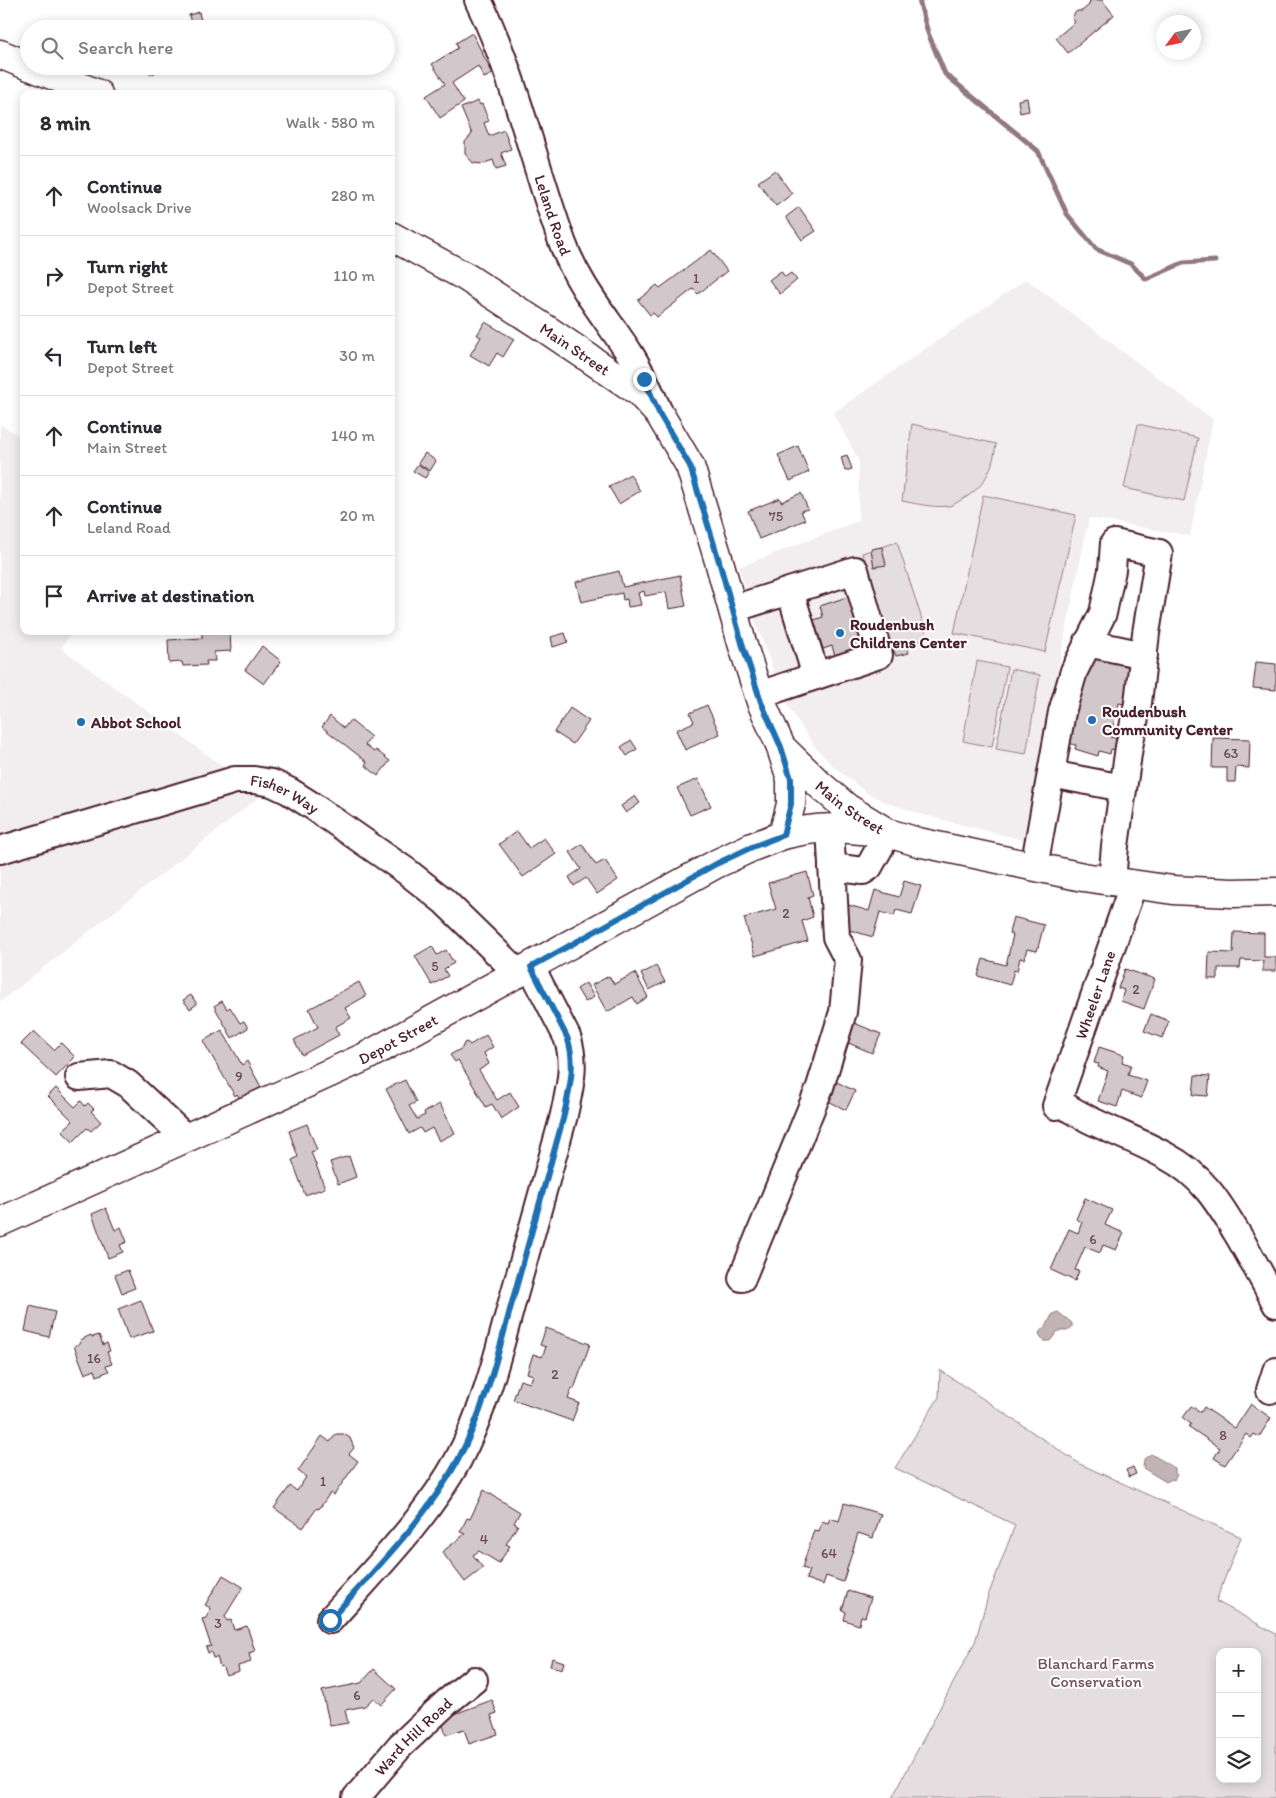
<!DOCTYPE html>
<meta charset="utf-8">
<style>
body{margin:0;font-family:Itim,sans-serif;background:#f7f7f7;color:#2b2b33}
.controls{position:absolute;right:15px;bottom:15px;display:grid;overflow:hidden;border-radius:10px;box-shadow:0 2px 12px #0003}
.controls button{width:45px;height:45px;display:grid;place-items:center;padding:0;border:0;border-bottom:1px solid #e1e1e2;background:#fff;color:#2b2b33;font:25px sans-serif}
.compass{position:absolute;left:1156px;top:15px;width:45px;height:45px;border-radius:50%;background:#fff;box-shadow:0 2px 12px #0003;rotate:237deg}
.stop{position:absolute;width:15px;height:15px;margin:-11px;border:4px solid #1f6fb2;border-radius:50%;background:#fff}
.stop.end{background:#1f6fb2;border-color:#fff;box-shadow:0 1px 5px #0008}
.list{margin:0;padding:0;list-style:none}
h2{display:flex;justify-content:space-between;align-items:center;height:65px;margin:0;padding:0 20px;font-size:21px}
h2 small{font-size:16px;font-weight:400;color:#7c7c81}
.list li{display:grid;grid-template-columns:32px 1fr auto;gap:15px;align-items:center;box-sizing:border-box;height:80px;padding:0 20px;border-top:1px solid #e1e1e2}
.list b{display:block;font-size:19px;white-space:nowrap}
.list p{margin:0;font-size:16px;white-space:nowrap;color:#7c7c81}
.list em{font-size:16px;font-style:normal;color:#7c7c81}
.icon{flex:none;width:28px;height:28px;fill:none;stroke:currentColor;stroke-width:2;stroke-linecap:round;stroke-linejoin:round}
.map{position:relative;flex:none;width:1276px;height:1798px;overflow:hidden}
.search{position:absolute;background:#fff;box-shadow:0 2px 12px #0003;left:20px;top:20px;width:375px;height:55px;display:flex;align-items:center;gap:12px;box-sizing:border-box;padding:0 18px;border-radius:28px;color:#7c7c81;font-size:19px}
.panel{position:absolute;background:#fff;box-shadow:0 2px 12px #0003;left:20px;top:90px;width:375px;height:545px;border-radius:10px}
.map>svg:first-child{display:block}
.built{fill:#f2eeef}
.green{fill:#e5dee0;stroke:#987e86;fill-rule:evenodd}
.water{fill:#c1b3b6;stroke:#91787e}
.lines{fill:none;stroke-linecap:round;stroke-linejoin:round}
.stream{stroke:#91787e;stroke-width:5}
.building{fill:#d2c7cb;stroke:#4a1f2b}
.minor-casing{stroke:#4a1f2b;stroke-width:30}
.major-casing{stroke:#4a1f2b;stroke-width:31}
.minor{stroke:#fff;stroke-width:26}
.major{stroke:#fff;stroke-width:28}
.route{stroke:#1f6fb2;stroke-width:6}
.poi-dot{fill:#1f6fb2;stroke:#fff;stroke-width:2}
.labels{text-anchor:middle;stroke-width:4;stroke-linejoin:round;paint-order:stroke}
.number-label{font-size:14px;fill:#6c4953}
.street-label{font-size:16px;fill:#4a1f2b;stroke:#fff}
.poi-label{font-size:16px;font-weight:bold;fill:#4a1f2b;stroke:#fff;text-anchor:start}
.park-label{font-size:16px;fill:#714f58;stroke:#fff}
</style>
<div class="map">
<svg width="1276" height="1798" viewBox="0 0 1276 1798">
<rect width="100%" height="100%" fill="#fff"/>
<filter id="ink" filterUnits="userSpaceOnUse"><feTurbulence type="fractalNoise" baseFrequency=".02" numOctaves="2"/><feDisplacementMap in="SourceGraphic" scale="10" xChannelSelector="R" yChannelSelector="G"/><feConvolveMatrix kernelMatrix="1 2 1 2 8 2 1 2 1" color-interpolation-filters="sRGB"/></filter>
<g filter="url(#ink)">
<!-- built -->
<g class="built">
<polygon points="1026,279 1213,419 1190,536 1089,518 1023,840 923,815 883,801 867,793 835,768 816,748 793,714 783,696 756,624 739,567 858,521 859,461 833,413"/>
<polygon points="0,424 24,439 24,631 72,631 61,648 262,795 0,1002"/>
</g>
<!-- green -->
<g class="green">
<path d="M912,424L996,444C993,468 985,487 963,499C959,501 954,505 949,506C933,508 918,504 902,501Z"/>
<polygon points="1138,424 1198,438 1184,501 1124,488"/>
<polygon points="983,495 1076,515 1045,652 954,633"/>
<polygon points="897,542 928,638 893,649 862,553"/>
<polygon points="977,661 1007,667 992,747 963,741"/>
<polygon points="1011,669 1040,675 1026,754 996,749"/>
<path d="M940,1370L1080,1464L1241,1537L1216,1601L1276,1634V1798H892L975,1642L988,1596L1015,1525L895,1468L939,1397ZM1220,1652H1257V1779H1220Z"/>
</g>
<!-- water -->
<g class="water">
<path d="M1058,1312L1072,1323V1327L1067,1331H1058L1050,1341H1044L1039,1334C1041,1328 1044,1329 1047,1324C1052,1318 1049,1314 1058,1312Z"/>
<polygon points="1151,1454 1175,1468 1175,1473 1177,1475 1174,1480 1172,1479 1166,1482 1143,1468 1144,1459"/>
</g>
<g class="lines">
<!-- stream -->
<polyline class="stream" points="919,0 928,33 945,74 1038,151 1067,214 1096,249 1131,264 1146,279 1183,263 1215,261"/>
</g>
<!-- building -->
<g class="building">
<polygon points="1090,0 1102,0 1114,15 1068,53 1056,38 1075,22 1072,18 1074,14 1077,11 1082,11 1089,5"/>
<polygon points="199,12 202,25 192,28 189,15"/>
<polygon points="472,33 493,74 484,78 478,66 452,83 464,102 440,118 426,96 445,84 432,64 458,48 456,43"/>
<polygon points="146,66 166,66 151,75"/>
<polygon points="1027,98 1029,111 1020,113 1018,100"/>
<polygon points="478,101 480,105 482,104 489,121 484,123 489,136 504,130 511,149 501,153 506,166 496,169 493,160 482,164 473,163 465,154 465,142 472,134 461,108"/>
<polygon points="775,170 792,194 776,206 758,182"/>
<polygon points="799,207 816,231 802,240 786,217"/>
<polygon points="711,250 727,271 698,294 693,289 657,317 653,313 650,315 638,300 657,285 660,288"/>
<polygon points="781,271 785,277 791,273 797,280 780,294 769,280"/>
<polygon points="485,322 514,339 503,357 497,353 489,366 470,355 481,337 477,335"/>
<polygon points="798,446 809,472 790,481 778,455"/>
<polygon points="425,453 436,461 430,471 418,463"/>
<polygon points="847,455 852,469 845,471 841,457"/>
<polygon points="418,464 429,472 425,478 413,471"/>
<polygon points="630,474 640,491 619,504 609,487"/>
<polygon points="801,493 808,509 801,511 805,520 759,539 748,511 780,498 781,502"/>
<polygon points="882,547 886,565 874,567 871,549"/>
<polygon points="619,571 623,587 680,575 686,606 669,609 666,592 645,596 644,591 638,593 641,605 628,607 627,599 623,600 622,593 581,602 576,582"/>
<polygon points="850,596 867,650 836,659 832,646 823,649 814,620 823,617 820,606"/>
<polygon points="202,631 213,631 213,633 230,632 231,651 214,652 215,661 206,661 207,665 183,666 182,662 169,663 168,640 202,638"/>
<polygon points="565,633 568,642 553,647 551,637"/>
<polygon points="906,644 909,653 896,656 893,649"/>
<polygon points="262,646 281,661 264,684 245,670"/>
<polygon points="1092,655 1130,665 1127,674 1132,675 1124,704 1119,703 1110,737 1122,740 1119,751 1111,749 1110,754 1099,751 1098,756 1075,749 1076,745 1063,742"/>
<polygon points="1256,662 1276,664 1276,690 1253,688"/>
<polygon points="707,705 720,734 685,750 676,730 694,722 690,713"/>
<polygon points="570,708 589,721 573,744 554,732"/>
<polygon points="330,716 344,728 350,720 371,737 365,745 374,752 376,750 390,761 378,776 365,765 367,762 322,727"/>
<polygon points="1213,738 1250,739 1249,768 1236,767 1235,782 1227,782 1227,768 1212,768"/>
<polygon points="631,740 637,749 627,756 621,747"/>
<polygon points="698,779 711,806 690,815 677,788"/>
<polygon points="635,796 640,803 626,813 621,806"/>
<polygon points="517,831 529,848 544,838 556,854 523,877 499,844"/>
<polygon points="582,844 596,865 605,860 618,880 597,894 586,878 574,886 569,877 581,869 570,852"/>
<polygon points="807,872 813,895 808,897 813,917 802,921 808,941 755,956 744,918 776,909 768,883"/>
<polygon points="904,881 921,886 912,914 896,910 894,916 880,912 873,937 839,927 845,904 869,911 875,890 899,897"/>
<polygon points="1013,917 1044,925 1037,951 1027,949 1024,959 1020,958 1017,971 1014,970 1010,985 978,976 983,959 1006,965 1013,935 1009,933"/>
<polygon points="1234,932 1264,933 1264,957 1276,957 1276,971 1262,971 1263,961 1241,960 1240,968 1218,968 1218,979 1208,979 1209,952 1233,953"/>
<polygon points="432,946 437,955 446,950 454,963 444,969 448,976 432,985 415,956"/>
<polygon points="656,966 665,982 649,990 641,974"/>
<polygon points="1125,969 1155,979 1144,1009 1121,1001 1124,990 1118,988"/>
<polygon points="635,973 648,997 637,1004 633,997 607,1012 592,985 609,976 614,984"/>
<polygon points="359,982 366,996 345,1008 351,1018 335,1027 339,1035 302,1055 294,1040 318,1027 309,1009"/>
<polygon points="586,983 594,997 585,1002 577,989"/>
<polygon points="191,995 197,1004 190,1009 183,1000"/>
<polygon points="222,1001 227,1009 230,1007 240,1023 244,1021 248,1028 232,1038 214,1006"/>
<polygon points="1151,1014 1169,1021 1162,1038 1144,1031"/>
<polygon points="854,1023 881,1034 872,1053 846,1042"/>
<polygon points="222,1030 242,1065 247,1061 261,1087 240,1099 237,1094 235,1096 203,1041"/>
<polygon points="34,1031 54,1050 61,1043 75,1057 56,1077 21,1044"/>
<polygon points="486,1035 493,1047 484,1053 489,1064 479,1070 497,1100 510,1092 519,1107 501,1119 492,1104 486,1107 458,1060 455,1062 450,1055 462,1048 464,1043 467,1042 470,1045"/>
<polygon points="1099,1047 1124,1055 1122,1062 1131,1065 1128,1075 1147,1081 1141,1098 1122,1091 1117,1107 1098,1101 1108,1071 1098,1067 1099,1064 1094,1063"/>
<polygon points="1195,1075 1210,1076 1208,1096 1193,1095"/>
<polygon points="405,1080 416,1102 409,1106 417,1119 425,1115 424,1112 440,1104 455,1133 439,1141 432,1128 423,1133 420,1128 409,1134 386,1089"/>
<polygon points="835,1081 855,1091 846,1110 826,1100"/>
<polygon points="56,1088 75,1107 81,1101 85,1106 88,1103 94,1109 91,1111 101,1122 91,1131 87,1128 73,1142 62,1131 73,1121 48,1096"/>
<polygon points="307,1124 317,1150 311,1152 325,1188 305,1195 292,1160 298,1157 289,1131"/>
<polygon points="349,1156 356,1177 338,1184 330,1162"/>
<polygon points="1085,1198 1112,1210 1105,1225 1124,1233 1116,1250 1103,1245 1100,1253 1085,1247 1075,1270 1079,1271 1075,1281 1051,1270 1069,1229 1078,1233 1082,1222 1076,1219"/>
<polygon points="106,1208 115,1230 121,1227 127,1242 120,1245 123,1252 108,1258 92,1214"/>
<polygon points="128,1270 135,1288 122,1293 115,1275"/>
<polygon points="141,1300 153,1331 129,1339 118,1309"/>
<polygon points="30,1306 55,1312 49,1337 25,1331"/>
<polygon points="546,1328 590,1344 574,1389 572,1388 568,1399 579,1403 572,1421 513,1400 520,1380 530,1383 533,1375 527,1373 533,1354 542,1357 546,1347 540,1345"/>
<polygon points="91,1335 92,1337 99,1335 103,1345 107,1343 110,1351 107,1352 112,1364 106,1366 109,1371 97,1376 95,1370 85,1374 74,1346 81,1343 80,1340"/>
<polygon points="1251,1404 1271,1418 1259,1437 1254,1434 1251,1438 1246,1434 1225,1465 1214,1458 1220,1448 1189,1427 1191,1424 1183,1418 1191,1406 1201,1412 1204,1407 1235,1428"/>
<polygon points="336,1434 344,1434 350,1438 354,1448 349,1454 358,1461 334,1495 330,1493 319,1509 317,1508 303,1528 274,1508 290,1486 297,1491 306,1477 298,1471 322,1436 330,1442"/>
<polygon points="1133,1467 1136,1474 1129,1477 1126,1470"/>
<polygon points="484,1490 520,1512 514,1523 518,1525 506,1544 510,1546 499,1563 479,1551 473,1555 483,1568 465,1582 442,1552 465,1534 460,1532 467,1518 470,1519"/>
<polygon points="844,1503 881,1514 873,1538 858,1533 843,1582 826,1576 823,1585 806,1579 809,1570 802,1568 814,1530 819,1531 822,1521 828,1523 830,1518 839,1521"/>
<polygon points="223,1575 243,1587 225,1616 227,1621 231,1620 234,1630 247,1626 255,1651 249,1653 251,1662 238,1666 239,1671 226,1675 222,1666 220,1667 217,1657 213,1658 211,1652 208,1653 206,1647 211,1646 202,1619 206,1618 211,1608 205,1605"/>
<polygon points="848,1591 871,1598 865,1617 861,1616 859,1625 844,1620 846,1612 842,1610"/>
<polygon points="552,1658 564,1662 562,1669 550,1666"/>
<polygon points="374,1669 396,1689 381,1705 373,1698 365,1706 345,1710 348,1723 330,1726 322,1691 361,1683"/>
<polygon points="492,1700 497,1713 491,1715 498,1734 469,1744 464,1729 446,1735 441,1719"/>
</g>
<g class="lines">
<!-- minor casing -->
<g class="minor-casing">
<g id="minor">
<path id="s1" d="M478,0C516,78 533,163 563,244C579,287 606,317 630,354C642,373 650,392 659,412"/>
<polyline points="790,591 816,676"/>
<polyline points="733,609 855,570 879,655 759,695"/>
<polyline points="1087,643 1144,655"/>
<polyline points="1051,774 1123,788"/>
<path id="s2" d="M0,850L235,780H254L272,783L289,791L311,805L406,871L444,901L519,974"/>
<polyline points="832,867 863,871 869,867 888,833"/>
<polyline points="1034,867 1062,712 1074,671 1103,613 1112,570 1114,543 1159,553 1146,633 1138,703 1129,747 1115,846 1112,882"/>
<polyline points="79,1077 111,1074 128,1084 186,1138"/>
<path d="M1058,1101C1089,1124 1131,1136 1166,1156C1204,1176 1220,1205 1241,1240C1253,1261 1265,1282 1276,1304"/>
<path id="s3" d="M1056,1106L1133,885"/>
<polyline points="742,1278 820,1087 843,1012 848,960 836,937 830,828"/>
<polyline points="1270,1390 1276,1371"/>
<path d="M330,1620C375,1569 425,1520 458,1460C484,1411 497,1358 511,1306C529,1243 546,1181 563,1119C569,1091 577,1064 567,1037L531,967"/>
<path id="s4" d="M356,1798L400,1746L447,1702L474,1680"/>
</g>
</g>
<!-- major casing -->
<g class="major-casing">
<g id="major">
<polyline points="0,54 29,66"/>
<polyline points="30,66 98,94"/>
<path id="s5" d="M391,236L466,277L549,331L639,392L660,415L690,466L719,561L742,643L761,702L781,747L820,785L847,808L888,833L918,842L1083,877L1173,890L1232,893L1276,892"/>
<path d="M783,835C818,826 841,827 877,832"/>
<path id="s6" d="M0,1222L365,1057L716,864L752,847L783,835L791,804V779L781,748"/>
</g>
</g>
<!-- minor -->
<use href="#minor" class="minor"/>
<!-- major -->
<use href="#major" class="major"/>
</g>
</g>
<g class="lines" filter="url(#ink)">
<!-- route -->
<path class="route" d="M330,1620C375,1569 425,1520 458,1460C484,1411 497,1358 511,1306C529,1243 546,1181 563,1119C569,1091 577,1064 567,1037L531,967L716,864L752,847L783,835L791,804V779L781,747L761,702L742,643L719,561L690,466L660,415L644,379"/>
</g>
<!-- markers -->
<g class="poi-dot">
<circle cx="840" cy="633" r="5"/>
<circle cx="1092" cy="720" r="5"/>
<circle cx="81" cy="722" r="5"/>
</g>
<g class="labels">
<!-- number labels -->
<g class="number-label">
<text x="696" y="283">1</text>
<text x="776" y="521">75</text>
<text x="1231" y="758">63</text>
<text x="786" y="918">2</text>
<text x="435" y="971">5</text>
<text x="1136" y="994">2</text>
<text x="239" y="1081">9</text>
<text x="1093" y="1244">6</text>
<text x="94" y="1363">16</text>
<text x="555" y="1379">2</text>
<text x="1223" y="1440">8</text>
<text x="323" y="1486">1</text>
<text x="484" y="1544">4</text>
<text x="829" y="1558">64</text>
<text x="218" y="1628">3</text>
<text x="357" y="1700">6</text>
</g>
<!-- street labels -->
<g class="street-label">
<text dy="6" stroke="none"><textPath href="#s1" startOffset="228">Leland Road</textPath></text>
<text dy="6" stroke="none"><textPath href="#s5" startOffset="216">Main Street</textPath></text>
<text dy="6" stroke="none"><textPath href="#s2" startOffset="298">Fisher Way</textPath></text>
<text dy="6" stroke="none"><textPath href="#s5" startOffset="771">Main Street</textPath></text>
<text dy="6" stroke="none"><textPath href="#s3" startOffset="118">Wheeler Lane</textPath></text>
<text dy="6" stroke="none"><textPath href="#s6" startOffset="438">Depot Street</textPath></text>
<text dy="6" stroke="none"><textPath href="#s4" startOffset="84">Ward Hill Road</textPath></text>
</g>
<!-- poi labels -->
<g class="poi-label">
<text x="850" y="630">Roudenbush<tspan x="850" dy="18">Childrens Center</tspan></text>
<text x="1102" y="717">Roudenbush<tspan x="1102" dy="18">Community Center</tspan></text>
<text x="91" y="728">Abbot School</text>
</g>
<!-- park labels -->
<g class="park-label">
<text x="1096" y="1669">Blanchard Farms<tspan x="1096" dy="18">Conservation</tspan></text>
</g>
</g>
</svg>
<div class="controls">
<button>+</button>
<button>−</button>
<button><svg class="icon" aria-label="layers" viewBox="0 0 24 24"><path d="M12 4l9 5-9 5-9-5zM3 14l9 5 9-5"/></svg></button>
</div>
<svg class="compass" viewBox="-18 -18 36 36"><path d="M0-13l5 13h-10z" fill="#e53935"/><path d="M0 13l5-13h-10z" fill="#7c7c81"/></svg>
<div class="stop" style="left:330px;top:1620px"></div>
<div class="stop end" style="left:644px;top:379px"></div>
<div class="search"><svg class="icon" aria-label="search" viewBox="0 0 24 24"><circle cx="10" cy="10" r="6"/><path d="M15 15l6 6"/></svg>Search here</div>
<section class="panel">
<h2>8 min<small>Walk · 580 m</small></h2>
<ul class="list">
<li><svg class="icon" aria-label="ahead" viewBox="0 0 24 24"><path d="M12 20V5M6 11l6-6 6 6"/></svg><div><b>Continue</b><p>Woolsack Drive</p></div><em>280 m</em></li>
<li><svg class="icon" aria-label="right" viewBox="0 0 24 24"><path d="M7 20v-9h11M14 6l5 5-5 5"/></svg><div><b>Turn right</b><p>Depot Street</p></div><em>110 m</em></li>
<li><svg class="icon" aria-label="left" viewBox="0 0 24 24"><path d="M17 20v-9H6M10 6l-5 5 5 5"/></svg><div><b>Turn left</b><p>Depot Street</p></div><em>30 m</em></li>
<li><svg class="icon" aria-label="ahead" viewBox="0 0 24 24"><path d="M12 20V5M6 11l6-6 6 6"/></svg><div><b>Continue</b><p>Main Street</p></div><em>140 m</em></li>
<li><svg class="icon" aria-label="ahead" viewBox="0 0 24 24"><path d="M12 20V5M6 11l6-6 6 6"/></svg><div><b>Continue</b><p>Leland Road</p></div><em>20 m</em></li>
<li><svg class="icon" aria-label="arrive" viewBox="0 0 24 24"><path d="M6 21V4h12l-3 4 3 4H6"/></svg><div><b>Arrive at destination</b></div></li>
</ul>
</section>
</div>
